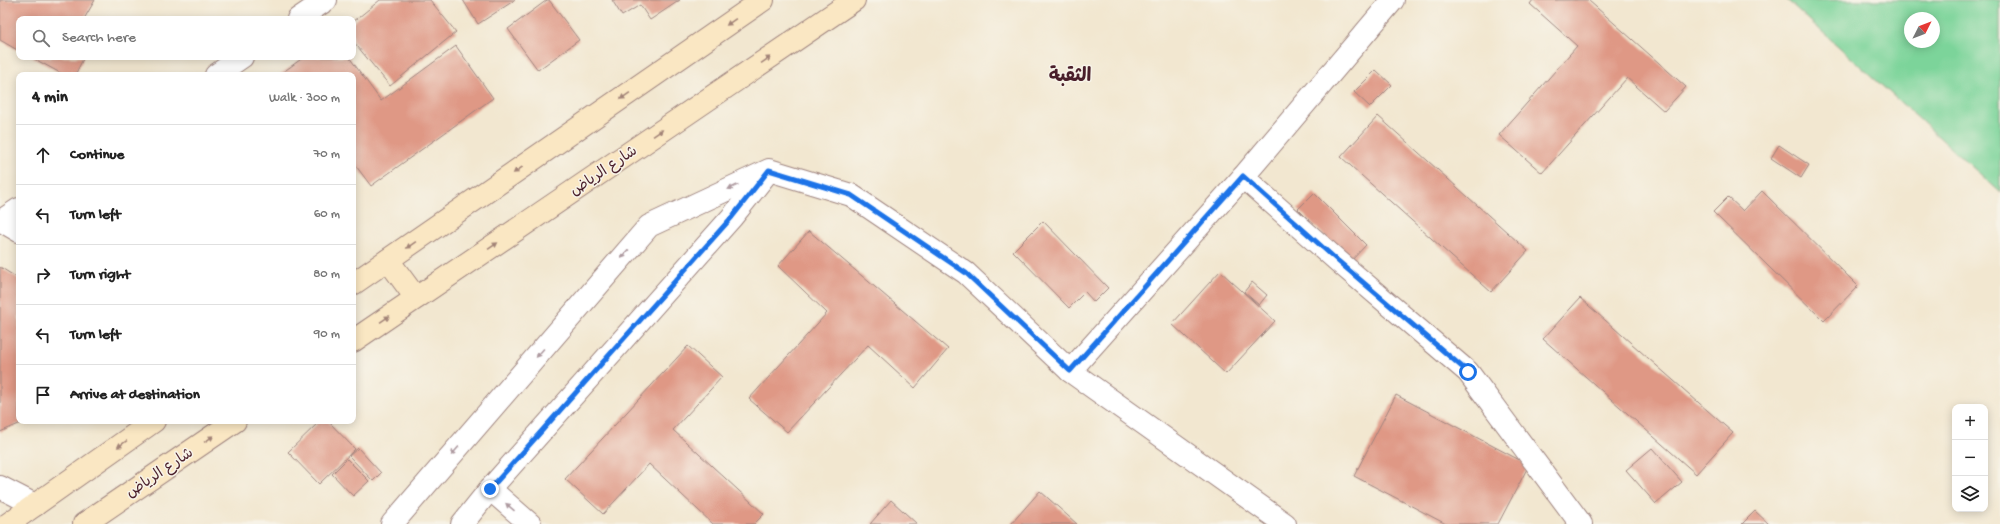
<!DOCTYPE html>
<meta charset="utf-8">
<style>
body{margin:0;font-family:"Gochi Hand","Playpen Sans Arabic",sans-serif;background:#f2f2f2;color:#222}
.controls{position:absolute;right:12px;bottom:12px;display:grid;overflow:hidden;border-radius:8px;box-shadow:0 2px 10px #0003}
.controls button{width:36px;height:36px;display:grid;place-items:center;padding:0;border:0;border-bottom:1px solid #e0e0e0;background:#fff;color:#222;font:20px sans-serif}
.compass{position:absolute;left:1904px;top:12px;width:36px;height:36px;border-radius:50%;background:#fff;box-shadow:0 2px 10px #0003;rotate:48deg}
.stop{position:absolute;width:12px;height:12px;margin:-9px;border:3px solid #1a73e8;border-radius:50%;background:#fff}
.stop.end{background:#1a73e8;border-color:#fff;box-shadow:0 1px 4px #0008}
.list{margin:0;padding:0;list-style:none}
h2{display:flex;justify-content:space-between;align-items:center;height:52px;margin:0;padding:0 16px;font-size:17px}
h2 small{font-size:13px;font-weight:400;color:#767676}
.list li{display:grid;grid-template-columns:26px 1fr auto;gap:12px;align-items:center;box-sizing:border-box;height:60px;padding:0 16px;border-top:1px solid #e0e0e0}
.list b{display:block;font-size:15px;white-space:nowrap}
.list em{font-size:13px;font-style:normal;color:#767676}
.icon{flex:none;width:22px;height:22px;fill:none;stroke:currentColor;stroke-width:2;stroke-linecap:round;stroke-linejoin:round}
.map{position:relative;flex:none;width:2000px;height:524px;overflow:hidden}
.search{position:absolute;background:#fff;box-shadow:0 2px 10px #0003;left:16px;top:16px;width:340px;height:44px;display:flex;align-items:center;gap:10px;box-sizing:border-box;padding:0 14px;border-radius:8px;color:#767676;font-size:15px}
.panel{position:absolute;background:#fff;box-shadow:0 2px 10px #0003;left:16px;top:72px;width:340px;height:352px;border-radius:8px}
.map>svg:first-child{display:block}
.green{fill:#7cd49a;stroke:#637a62;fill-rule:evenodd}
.building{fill:#df9885}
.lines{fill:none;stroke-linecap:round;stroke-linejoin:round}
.minor-casing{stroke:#9e837e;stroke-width:24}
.secondary-casing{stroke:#9e837e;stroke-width:24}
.minor{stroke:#fff;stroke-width:22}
.secondary{stroke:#fae7c3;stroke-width:22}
.oneway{fill:#a28377}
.oneway2{fill:#ae9aa0}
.route{stroke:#1a73e8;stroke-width:5}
.labels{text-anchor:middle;stroke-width:3;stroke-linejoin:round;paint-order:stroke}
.street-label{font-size:15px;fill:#4a1f2b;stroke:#f7f3e8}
.district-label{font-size:19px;font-weight:bold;fill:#4a1f2b;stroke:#f7f3e8}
</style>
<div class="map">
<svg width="2000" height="524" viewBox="0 0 2000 524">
<rect width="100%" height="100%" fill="#f7f3e8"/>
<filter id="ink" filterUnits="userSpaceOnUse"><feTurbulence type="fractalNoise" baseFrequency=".025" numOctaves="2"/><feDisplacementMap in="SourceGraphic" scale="8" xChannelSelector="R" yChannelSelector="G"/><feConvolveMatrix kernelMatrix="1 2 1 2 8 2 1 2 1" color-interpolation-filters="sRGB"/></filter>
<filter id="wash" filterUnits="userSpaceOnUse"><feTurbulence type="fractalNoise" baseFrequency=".012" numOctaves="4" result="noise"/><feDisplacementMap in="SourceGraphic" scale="16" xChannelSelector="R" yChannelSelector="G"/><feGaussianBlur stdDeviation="0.9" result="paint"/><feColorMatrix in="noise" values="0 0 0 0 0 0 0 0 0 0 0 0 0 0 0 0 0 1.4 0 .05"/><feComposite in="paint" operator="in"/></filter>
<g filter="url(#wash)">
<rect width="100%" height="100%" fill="#f2e7d0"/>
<!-- green -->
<path class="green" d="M1787,0H2000V192ZM1910,18H1934V42H1910Z"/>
<g id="blocks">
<!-- building -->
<g class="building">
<polygon points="0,0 95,0 84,19 19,19 19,51 0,40"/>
<polygon points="380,0 430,0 456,32 390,86 353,41 353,22"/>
<polygon points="463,0 515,0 478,24"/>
<polygon points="547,0 549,0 579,40 538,70 508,29"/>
<polygon points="612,0 680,0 650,20 640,5 622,16"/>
<polygon points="1533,0 1588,0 1686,87 1664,111 1627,78 1542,173 1499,135 1577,46 1530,4"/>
<polygon points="456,46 493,98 371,186 353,162 353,75 279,75 304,57 349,57 381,101"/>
<polygon points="31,57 84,57 75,75 64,75"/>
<polygon points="1376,70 1392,85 1370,107 1354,92"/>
<polygon points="1378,116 1528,251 1491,292 1341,157"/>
<polygon points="1779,145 1809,165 1801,178 1771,158"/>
<polygon points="1762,191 1858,286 1824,321 1713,212 1728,197 1743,211"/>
<polygon points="1314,193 1366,245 1350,262 1298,209"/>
<polygon points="1043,221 1108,288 1094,302 1085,292 1069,308 1013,251"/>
<polygon points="809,231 948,349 915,388 868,345 787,432 749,399 827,313 778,266"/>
<polygon points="0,267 19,279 19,421 26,421 0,432"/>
<polygon points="1220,271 1275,321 1226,374 1172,324"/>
<polygon points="1252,282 1267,295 1259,305 1244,292"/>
<polygon points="1580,298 1733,433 1696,474 1543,339"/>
<polygon points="688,346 722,377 673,430 764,514 754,524 713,524 649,464 603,514 565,479"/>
<polygon points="1396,395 1529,465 1498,524 1446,524 1354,476"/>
<polygon points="320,421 328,421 355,449 319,484 288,452"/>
<polygon points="358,448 381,473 373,481 349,456"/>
<polygon points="1652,448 1682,482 1656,504 1626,470"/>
<polygon points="347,459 369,481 353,496 332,474"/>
<polygon points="1040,491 1077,524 1011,524"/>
<polygon points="891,500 917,524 870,524"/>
<polygon points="1755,511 1769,524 1742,524"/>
</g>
</g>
</g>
<g filter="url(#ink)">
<use href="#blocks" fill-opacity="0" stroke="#9e837e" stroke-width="1"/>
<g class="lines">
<!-- minor casing -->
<g class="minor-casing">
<g id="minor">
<polyline points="298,19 326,0"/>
<polyline points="216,75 242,57"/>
<polyline points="1243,177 1338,261 1468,372 1581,524"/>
<polyline points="0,220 19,231"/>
<polyline points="1,221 19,209"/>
<polyline points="1070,371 1243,177 1393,0"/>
<polyline points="0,487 35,505"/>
<polyline points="490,489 530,524"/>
<polyline points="392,524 649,226 769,170 851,195 966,273 1070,371 1285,524"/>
<polyline points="462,524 490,489 732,217 767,173"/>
</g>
</g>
<!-- secondary casing -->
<g class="secondary-casing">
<g id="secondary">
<polyline points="388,260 416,298"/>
<polyline points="353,284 763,0"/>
<polyline points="353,341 854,0"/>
<polyline points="8,524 154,421"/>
<polyline points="84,524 235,421"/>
</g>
</g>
<!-- minor -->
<use href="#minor" class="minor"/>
<!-- secondary -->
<use href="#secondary" class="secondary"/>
</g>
<!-- one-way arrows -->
<defs><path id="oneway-solid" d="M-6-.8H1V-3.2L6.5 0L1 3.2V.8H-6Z"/></defs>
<g class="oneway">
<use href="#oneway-solid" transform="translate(731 22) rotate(145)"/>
<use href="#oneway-solid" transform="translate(766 60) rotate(-34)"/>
<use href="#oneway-solid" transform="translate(625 96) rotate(145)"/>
<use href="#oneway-solid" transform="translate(658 133) rotate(-34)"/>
<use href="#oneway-solid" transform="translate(518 170) rotate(145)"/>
<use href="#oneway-solid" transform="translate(411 245) rotate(145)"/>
<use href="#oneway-solid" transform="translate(493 246) rotate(-34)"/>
<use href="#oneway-solid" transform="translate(385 319) rotate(-34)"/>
<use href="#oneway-solid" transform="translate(209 439) rotate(-34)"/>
<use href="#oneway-solid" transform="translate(122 444) rotate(145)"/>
</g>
<g class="oneway2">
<use href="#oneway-solid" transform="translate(733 187) rotate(155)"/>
<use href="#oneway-solid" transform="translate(625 254) rotate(131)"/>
<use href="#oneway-solid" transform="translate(540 353) rotate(131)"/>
<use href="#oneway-solid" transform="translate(455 451) rotate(131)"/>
<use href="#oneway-solid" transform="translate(510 507) rotate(-139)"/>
</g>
</g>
<g class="lines" filter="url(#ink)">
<!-- route -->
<polyline class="route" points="490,489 732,217 769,170 851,195 966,273 1070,371 1243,176 1338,261 1468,372"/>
</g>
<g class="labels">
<!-- street labels -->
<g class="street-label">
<text transform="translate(603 170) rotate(-34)" y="5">شارع الرياض</text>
<text transform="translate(159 472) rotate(-34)" y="5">شارع الرياض</text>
</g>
<!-- district labels -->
<g class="district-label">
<text x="1070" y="81">الثقبة</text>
</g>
</g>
</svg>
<div class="controls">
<button>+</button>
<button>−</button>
<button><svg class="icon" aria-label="layers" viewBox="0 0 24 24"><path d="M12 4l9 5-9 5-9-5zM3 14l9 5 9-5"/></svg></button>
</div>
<svg class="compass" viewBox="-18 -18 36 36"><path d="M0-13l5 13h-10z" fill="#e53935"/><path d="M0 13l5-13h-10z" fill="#767676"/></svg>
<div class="stop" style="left:1468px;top:372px"></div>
<div class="stop end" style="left:490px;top:489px"></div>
<div class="search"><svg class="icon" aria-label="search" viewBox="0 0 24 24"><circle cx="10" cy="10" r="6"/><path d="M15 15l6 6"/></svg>Search here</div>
<section class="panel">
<h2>4 min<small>Walk · 300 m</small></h2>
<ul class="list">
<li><svg class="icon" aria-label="ahead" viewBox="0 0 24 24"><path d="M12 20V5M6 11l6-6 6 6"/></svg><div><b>Continue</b></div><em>70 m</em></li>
<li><svg class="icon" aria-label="left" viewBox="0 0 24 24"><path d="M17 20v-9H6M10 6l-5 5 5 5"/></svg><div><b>Turn left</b></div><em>60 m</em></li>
<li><svg class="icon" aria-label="right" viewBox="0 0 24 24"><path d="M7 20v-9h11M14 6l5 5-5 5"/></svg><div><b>Turn right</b></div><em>80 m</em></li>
<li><svg class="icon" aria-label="left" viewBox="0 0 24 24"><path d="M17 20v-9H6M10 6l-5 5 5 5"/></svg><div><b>Turn left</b></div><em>90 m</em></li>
<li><svg class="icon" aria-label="arrive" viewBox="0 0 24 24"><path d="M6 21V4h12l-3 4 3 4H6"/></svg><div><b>Arrive at destination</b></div></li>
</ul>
</section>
</div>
